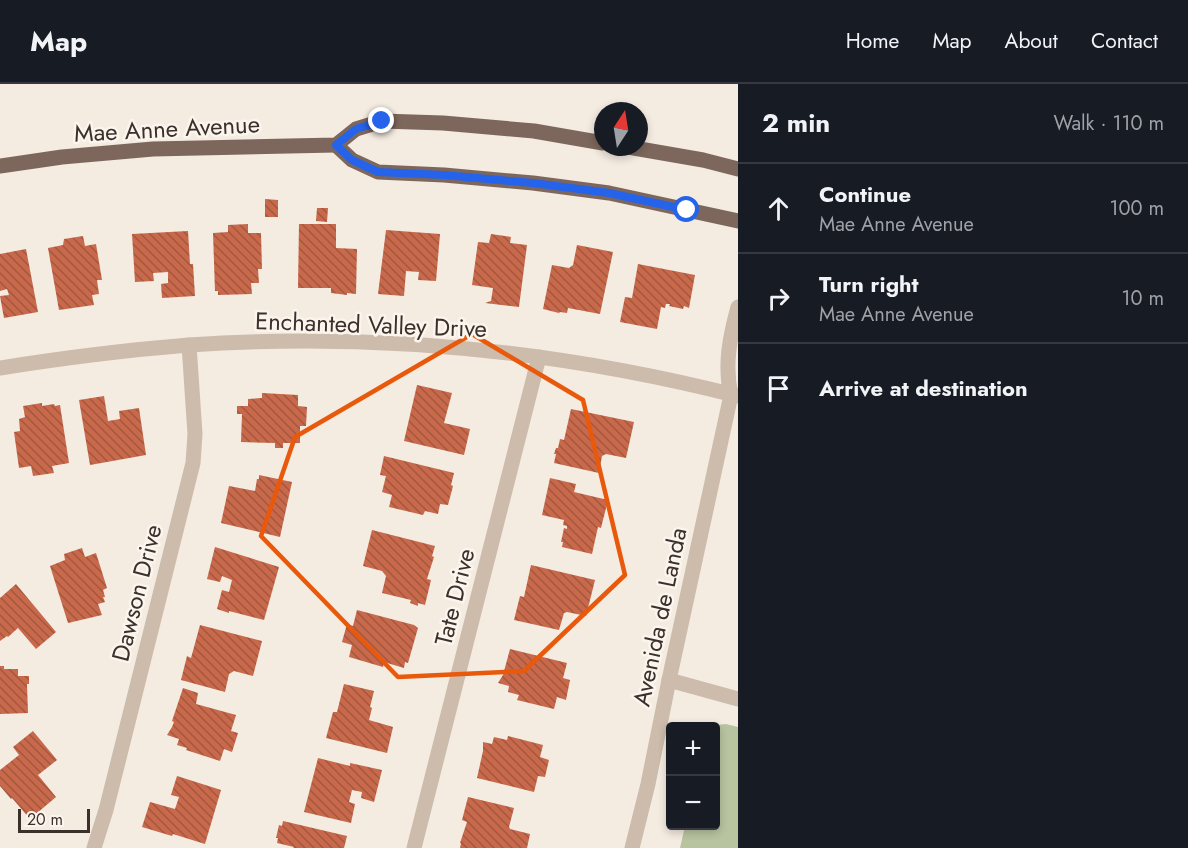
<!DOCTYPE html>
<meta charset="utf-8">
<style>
body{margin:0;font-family:Jost,sans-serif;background:#20242c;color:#f1f3f6}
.controls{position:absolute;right:18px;bottom:18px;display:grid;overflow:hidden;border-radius:6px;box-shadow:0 3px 9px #0003}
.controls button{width:54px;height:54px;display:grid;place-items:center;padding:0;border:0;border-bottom:2px solid #363941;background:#171b24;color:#f1f3f6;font:30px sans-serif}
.compass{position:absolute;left:594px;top:18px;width:54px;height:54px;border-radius:50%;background:#171b24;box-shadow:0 3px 9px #0003;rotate:12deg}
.scale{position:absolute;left:18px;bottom:15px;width:72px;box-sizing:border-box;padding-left:6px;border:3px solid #3b302b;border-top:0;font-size:16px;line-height:21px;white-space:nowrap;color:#3b302b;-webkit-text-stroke:4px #fbf5ee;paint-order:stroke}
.stop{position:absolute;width:18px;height:18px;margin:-14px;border:4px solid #2563eb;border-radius:50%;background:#fff}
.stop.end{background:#2563eb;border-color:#fff;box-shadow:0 2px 6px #0008}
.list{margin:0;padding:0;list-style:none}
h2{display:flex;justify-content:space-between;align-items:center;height:78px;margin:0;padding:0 24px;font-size:26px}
h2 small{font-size:20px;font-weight:400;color:#9ea1a6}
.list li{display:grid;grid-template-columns:39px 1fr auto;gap:18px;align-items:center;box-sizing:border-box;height:90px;padding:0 24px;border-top:2px solid #363941}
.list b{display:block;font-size:22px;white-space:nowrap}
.list p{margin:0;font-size:20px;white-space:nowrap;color:#9ea1a6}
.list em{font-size:20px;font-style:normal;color:#9ea1a6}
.icon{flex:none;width:33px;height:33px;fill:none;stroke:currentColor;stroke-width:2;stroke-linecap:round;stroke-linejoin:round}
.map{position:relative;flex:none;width:738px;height:764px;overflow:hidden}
header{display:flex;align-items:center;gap:36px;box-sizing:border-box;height:84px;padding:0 30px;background:#171b24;border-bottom:2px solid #363941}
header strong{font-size:28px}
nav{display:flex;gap:33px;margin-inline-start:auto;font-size:21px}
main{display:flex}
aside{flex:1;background:#171b24}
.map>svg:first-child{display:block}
.pitch{fill:#b8c4a0}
.building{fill:url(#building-back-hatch)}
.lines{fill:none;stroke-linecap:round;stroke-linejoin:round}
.minor{stroke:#cdbbac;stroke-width:15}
.major{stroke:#7d675c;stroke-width:15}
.route{stroke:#2563eb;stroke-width:8}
.marked{fill:none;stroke:#e8590c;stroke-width:4.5;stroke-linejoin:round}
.labels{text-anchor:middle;stroke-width:5;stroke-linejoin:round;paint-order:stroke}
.street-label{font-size:24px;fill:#3b302b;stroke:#fbf5ee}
</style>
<header>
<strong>Map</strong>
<nav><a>Home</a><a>Map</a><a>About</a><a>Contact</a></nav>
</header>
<main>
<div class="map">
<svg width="738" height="764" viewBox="0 0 738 764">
<defs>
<pattern id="building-back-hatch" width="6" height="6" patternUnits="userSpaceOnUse" patternTransform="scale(1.5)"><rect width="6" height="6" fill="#c8694b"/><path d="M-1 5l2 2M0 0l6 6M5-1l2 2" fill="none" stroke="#a4573f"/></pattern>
</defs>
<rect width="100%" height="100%" fill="#f4ebe1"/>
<!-- pitch -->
<polygon class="pitch" points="726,640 738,643 738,764 680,764 685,742 716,742 716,643 717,641"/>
<!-- building -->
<g class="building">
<polygon points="265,115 278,116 278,133 265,133"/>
<polygon points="317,124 328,124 327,138 316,137"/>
<polygon points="248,140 248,149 261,149 262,185 258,185 259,199 251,199 252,210 218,211 218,207 215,207 213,149 228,148 228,141"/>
<polygon points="299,140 336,140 336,164 357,165 356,210 347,209 347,211 331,209 331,204 298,204"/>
<polygon points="386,146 440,150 436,197 418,196 419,188 406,187 404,212 378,210"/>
<polygon points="188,147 190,180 193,180 195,212 162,214 161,200 168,199 168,188 153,189 154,197 135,198 132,150"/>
<polygon points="491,150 511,153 510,159 527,161 519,223 485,219 491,217 493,204 472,201 478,158 489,159"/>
<polygon points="83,152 85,162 96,160 102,196 97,196 99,210 92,211 94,221 59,226 48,164 63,161 64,155"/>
<polygon points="577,161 613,168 600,230 568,224 567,229 560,228 559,229 543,225 552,181 569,184 573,181"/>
<polygon points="26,165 38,228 4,234 0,212 9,211 7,205 0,207 0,170"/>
<polygon points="638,180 695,191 689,224 684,222 683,225 669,222 670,220 666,220 665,224 661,223 657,245 620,238 625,213 632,214"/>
<polygon points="417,301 452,309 444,339 470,345 464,371 404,357"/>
<polygon points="262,309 298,311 298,322 307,323 306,342 300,342 300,359 283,359 283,364 275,364 275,359 241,358 242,330 237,330 237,322 248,322 248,315 262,314"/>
<polygon points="104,312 108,337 120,335 119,327 139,324 146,371 90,381 79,316"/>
<polygon points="42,319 42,322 54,320 55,322 60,321 69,379 52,382 54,389 33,392 31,382 19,384 14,348 20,347 19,335 25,333 23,322"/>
<polygon points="571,325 634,338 626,374 606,370 602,372 599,389 554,379 556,370 554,370 556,364 558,364 560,355 564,356"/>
<polygon points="384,372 454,389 451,401 453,402 448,421 440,420 438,430 425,427 423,431 389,423 392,411 382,408 386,392 380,391"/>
<polygon points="259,391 292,398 280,453 221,439 229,402 255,407 257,395 259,395"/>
<polygon points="550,394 576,400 574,408 608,416 601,444 598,443 592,470 562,463 563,458 561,458 564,444 567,445 567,442 563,441 564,436 542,431"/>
<polygon points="372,446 435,462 432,472 434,473 427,495 431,496 425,521 418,519 418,522 410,519 411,516 382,509 386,492 382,487 363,482"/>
<polygon points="215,463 279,483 264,536 229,527 229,529 217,525 222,506 229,508 232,496 222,492 220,498 207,495"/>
<polygon points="82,464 85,473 96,469 107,504 103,506 105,513 103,513 105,518 98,520 102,531 68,539 50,482 65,476 64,470"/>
<polygon points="531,481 595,496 586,532 567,528 564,529 559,546 514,536 520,512 524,513"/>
<polygon points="16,500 56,548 36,565 18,544 8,553 7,552 0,557 0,514"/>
<polygon points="357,526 414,541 418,544 408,579 405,578 404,584 384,578 383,583 349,573 352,561 342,558 347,540 353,542"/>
<polygon points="200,541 262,557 253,592 234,587 229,590 225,608 181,596 187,572 191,574"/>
<polygon points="510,565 567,579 563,594 570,596 566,616 557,613 554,625 517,616 519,611 508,608 509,602 498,599 503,591"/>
<polygon points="0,582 4,582 4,585 18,585 18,592 29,592 29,600 27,600 28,629 0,630"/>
<polygon points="344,600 374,607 370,623 372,624 369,636 393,643 387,669 326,654 333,628 337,628"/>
<polygon points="183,604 198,609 196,620 236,631 231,647 238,649 232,668 224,665 220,677 186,666 187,664 177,661 179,655 167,651 172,643 174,638 172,637"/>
<polygon points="33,647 57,676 38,691 56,713 30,735 12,714 11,715 0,702 0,686 19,671 13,663"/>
<polygon points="508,652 543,661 540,673 549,676 545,693 538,692 534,708 477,694 483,667 483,658 492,660 494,653 507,656"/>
<polygon points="318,674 350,682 350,679 382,686 374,718 361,714 362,708 352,706 349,718 355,720 351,739 304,728"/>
<polygon points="177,692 221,706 205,760 173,750 172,752 142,743 150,718 175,725 179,713 171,711"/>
<polygon points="468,713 514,724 509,743 510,745 530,750 527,764 460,764 461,759 460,759 467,738 462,736"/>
<polygon points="283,737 347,752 344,764 293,764 294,763 277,759 278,754 276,754 279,741 282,742"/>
</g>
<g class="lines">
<!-- minor -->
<g class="minor">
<path d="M0,284C63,274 126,266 189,261C373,248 560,267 738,312"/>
<polyline points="669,596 738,615"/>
<polyline points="94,764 106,726 193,379 195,350 189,261"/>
<polyline points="414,764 539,273"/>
<path d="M632,764L648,700L669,596L731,311C724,281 730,252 738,223"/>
</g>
<!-- major -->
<g class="major">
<polyline points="336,61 352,76 378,88 444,91 533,99 609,109 738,137"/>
<polyline points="628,63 703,76 738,85"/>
<polyline points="0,82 62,73 153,65 336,61 356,45 382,37 443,39 534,47 603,59"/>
</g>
</g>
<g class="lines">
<!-- route -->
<polyline class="route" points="382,37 356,45 336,61 352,76 378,88 444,91 533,99 609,109 687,126"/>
</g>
<!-- marked area -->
<path class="marked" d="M472,250L583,316L625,491L524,587L398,593L261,452L295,353Z"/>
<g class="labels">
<!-- street labels -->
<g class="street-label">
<text transform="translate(167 45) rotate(-3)" y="8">Mae Anne Avenue</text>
<text transform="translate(371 241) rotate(2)" y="8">Enchanted Valley Drive</text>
<text transform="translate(137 509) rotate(-76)" y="8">Dawson Drive</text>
<text transform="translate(455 513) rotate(-76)" y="8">Tate Drive</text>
<text transform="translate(660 533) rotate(-78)" y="8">Avenida de Landa</text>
</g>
</g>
</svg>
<div class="controls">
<button>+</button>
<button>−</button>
</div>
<svg class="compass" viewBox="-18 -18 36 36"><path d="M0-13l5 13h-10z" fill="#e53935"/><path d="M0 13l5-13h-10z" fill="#9ea1a6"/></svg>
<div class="scale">20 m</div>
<div class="stop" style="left:687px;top:126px"></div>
<div class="stop end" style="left:382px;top:37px"></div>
</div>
<aside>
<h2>2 min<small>Walk · 110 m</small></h2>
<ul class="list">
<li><svg class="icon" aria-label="ahead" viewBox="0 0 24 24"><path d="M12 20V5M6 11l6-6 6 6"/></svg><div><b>Continue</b><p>Mae Anne Avenue</p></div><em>100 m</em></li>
<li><svg class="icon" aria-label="right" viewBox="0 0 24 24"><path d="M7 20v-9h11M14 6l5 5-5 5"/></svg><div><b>Turn right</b><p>Mae Anne Avenue</p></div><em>10 m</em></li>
<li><svg class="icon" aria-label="arrive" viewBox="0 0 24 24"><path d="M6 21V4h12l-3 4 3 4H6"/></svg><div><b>Arrive at destination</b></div></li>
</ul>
</aside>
</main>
